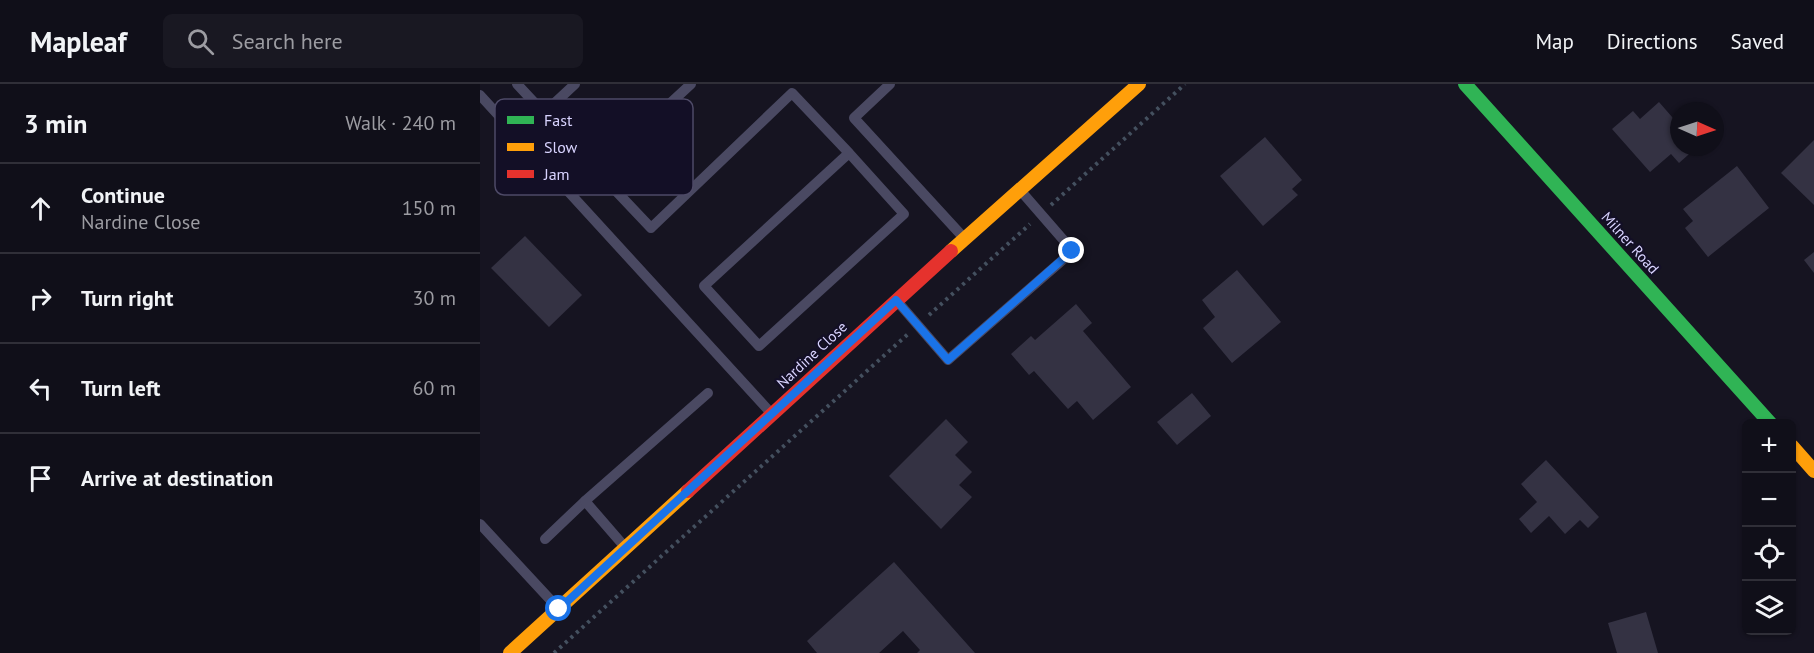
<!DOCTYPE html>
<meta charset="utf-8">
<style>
body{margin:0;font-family:"PT Sans",sans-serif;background:#191822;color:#f1f3f6}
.controls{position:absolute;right:18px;bottom:18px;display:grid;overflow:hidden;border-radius:9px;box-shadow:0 2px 4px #0004}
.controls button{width:54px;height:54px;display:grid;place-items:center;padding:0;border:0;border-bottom:2px solid #302f38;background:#100f19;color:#f1f3f6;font:30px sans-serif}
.compass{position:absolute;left:1190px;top:18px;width:54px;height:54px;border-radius:50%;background:#100f19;box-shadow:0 2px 4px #0004;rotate:93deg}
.stop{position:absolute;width:18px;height:18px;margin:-14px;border:4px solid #1a73e8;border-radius:50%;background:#fff}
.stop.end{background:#1a73e8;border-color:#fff;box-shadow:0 2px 6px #0008}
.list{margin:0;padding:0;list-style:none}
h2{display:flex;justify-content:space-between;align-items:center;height:78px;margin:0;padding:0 24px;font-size:26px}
h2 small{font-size:20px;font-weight:400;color:#9c9ca2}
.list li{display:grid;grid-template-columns:39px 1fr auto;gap:18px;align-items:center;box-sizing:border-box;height:90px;padding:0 24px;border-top:2px solid #302f38}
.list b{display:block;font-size:22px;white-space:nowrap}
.list p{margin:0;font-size:20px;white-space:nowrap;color:#9c9ca2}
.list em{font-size:20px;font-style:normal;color:#9c9ca2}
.icon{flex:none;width:33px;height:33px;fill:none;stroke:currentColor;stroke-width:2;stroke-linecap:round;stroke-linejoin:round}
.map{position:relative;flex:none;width:1334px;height:569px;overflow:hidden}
header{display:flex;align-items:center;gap:36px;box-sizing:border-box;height:84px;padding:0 30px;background:#100f19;border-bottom:2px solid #302f38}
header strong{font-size:28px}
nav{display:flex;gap:33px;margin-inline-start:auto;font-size:21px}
.search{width:420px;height:54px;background:#191822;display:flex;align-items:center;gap:15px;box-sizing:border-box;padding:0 21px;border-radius:9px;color:#9c9ca2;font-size:22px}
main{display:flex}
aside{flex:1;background:#100f19}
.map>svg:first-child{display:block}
.building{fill:#343243}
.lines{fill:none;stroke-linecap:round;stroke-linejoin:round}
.path{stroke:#44505f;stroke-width:4;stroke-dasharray:3 4.5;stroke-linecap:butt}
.lane{stroke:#4a4962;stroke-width:10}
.fast{stroke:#30b455;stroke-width:14}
.slow{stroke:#ff9f0a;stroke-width:14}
.jam{stroke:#e5322d;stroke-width:14}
.route{stroke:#1a73e8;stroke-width:8}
.labels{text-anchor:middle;stroke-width:4.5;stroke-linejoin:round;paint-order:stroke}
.street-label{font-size:15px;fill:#d9d4ff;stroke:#130f26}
.key{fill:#130f26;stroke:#4e4a67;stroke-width:1.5}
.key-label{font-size:16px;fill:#d9d4ff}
</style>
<header>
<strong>Mapleaf</strong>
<div class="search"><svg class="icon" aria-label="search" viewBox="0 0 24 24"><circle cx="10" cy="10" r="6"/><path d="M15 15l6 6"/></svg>Search here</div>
<nav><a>Map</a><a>Directions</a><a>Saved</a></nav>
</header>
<main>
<aside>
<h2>3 min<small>Walk · 240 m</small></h2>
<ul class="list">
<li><svg class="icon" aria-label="ahead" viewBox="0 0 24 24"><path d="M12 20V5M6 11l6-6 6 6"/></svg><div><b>Continue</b><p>Nardine Close</p></div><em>150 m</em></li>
<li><svg class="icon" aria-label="right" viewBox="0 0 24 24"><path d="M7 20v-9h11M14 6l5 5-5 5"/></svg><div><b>Turn right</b></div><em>30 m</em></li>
<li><svg class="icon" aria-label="left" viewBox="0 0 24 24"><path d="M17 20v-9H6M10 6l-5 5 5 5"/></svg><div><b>Turn left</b></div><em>60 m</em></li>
<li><svg class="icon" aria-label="arrive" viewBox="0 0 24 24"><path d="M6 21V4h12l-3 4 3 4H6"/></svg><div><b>Arrive at destination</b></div></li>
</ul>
</aside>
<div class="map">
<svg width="1334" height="569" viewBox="0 0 1334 569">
<rect width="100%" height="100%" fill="#161421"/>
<!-- building -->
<g class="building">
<polygon points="1179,18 1199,41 1199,63 1217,63 1199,79 1191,70 1170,88 1132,45 1153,27 1160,35"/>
<polygon points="785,53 822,96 812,105 818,111 783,142 740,92"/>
<polygon points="1334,56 1334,121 1301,89"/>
<polygon points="1257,82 1289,124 1228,173 1205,144 1213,137 1203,125"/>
<polygon points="45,152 102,211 69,243 11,184"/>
<polygon points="1334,168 1334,189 1324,176"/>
<polygon points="757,186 801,238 752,279 723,244 735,233 722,216"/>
<polygon points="596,220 612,239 603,247 651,303 613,336 597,317 588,325 554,287 549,291 531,270 551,252 555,256"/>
<polygon points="712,309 731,332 697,361 677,338"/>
<polygon points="466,335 488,358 475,371 492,388 479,401 492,413 461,445 409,392"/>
<polygon points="1066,376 1119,433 1108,444 1100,436 1085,450 1069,432 1051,449 1039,435 1057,418 1041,400"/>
<polygon points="414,478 495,569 437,569 440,566 423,547 399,569 337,569 327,557"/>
<polygon points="1166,528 1178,569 1137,569 1128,539"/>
</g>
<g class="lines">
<!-- path -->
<g class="path">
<polyline points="571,121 705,0"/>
<polyline points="449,231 550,140"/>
<polyline points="74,569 428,250"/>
</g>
<!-- lane -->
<g class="lane">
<polyline points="37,0 64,29"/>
<polyline points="95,0 64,29 117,87 211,0"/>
<polyline points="410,0 374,34 484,154"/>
<polyline points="0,11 290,328"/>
<polyline points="117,87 171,144 312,9 369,69 224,202 279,262 424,130 369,69"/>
<polyline points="417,217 468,276 593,167 540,106"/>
<polyline points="0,440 77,523"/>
<polyline points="65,455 105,417"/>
<polyline points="144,462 105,417 228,309"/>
</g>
<!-- fast -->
<polyline class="fast" points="985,0 1291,340"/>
<!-- slow -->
<g class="slow">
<polyline points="471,167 659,0"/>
<polyline points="1312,362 1334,387"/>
<polyline points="30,569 208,407"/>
</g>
<!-- jam -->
<polyline class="jam" points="208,407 471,167"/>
</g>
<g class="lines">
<!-- route -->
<polyline class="route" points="79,525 416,216 468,276 592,167"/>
</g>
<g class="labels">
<!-- street labels -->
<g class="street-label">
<text transform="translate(1150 159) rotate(48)" y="5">Milner Road</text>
<text transform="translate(332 271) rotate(-43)" y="5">Nardine Close</text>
</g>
</g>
<!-- legend -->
<rect x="15" y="15" width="198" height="96" rx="9" class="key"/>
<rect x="27" y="32" width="27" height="8" fill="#30b455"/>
<rect x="27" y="59" width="27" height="8" fill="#ff9f0a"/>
<rect x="27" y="86" width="27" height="8" fill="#e5322d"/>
<g class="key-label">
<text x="64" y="42">Fast</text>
<text x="64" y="69">Slow</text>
<text x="64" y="96">Jam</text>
</g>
</svg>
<div class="controls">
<button>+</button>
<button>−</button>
<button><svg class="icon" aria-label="locate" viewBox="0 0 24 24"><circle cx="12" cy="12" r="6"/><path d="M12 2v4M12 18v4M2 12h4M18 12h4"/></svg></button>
<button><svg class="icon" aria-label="layers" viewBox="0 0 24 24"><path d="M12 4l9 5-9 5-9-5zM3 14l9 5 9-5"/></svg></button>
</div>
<svg class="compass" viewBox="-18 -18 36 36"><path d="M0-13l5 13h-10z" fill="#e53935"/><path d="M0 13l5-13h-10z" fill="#9c9ca2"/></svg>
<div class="stop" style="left:79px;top:525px"></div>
<div class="stop end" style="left:592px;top:167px"></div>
</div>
</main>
